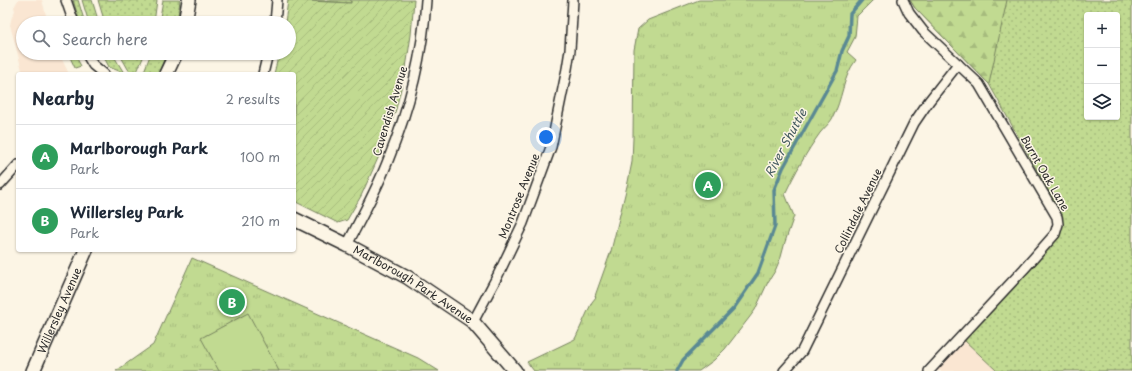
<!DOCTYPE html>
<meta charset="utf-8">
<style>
body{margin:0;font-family:"Playpen Sans",sans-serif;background:#f2f2f3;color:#1f2937}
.controls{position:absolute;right:12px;top:12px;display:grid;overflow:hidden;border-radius:4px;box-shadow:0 1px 3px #0004}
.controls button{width:36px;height:36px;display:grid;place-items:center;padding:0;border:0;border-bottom:1px solid #e0e1e3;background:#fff;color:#1f2937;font:20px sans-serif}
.you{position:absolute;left:546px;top:137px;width:14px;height:14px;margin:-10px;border:3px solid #fff;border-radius:50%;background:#1a73e8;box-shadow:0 0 0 6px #1a73e833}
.badge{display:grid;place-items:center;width:26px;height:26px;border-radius:50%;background:#7c3aed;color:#fff;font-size:13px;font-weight:700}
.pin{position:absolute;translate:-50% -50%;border:2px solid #fff;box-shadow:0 1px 4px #0006}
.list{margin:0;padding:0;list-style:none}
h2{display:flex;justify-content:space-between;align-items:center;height:52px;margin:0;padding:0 16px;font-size:17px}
h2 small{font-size:13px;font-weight:400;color:#747a83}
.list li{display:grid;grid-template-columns:26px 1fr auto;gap:12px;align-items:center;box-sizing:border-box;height:64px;padding:0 16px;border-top:1px solid #e0e1e3}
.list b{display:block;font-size:15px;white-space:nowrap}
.list p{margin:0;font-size:13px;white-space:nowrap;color:#747a83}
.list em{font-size:13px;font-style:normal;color:#747a83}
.icon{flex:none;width:22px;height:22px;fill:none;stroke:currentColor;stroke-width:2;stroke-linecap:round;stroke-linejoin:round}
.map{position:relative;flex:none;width:1132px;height:371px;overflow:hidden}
.search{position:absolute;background:#fff;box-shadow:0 1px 3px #0004;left:16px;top:16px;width:280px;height:44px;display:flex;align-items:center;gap:10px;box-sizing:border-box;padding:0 14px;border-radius:22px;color:#747a83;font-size:15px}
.panel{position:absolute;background:#fff;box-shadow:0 1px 3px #0004;left:16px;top:72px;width:280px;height:180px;border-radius:4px}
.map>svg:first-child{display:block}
.built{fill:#fae6d2}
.grass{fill:url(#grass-dots);stroke:#76825e;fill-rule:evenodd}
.forest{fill:url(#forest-firs);stroke:#76825e}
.park{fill:url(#park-tufts);stroke:#76825e}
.garden{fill:url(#garden-furrows);stroke:#76825e}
.pitch{fill:#c1da91;stroke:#76825e}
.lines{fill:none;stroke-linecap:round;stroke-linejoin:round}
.stream{stroke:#5a8993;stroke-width:3.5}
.street-casing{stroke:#2b2b2b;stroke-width:12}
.secondary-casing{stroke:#2b2b2b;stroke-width:16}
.street{stroke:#fcf5e5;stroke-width:9}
.secondary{stroke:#fcf5e5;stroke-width:13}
.labels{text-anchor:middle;stroke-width:3;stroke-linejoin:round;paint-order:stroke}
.street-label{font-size:11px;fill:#2b2b2b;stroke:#fcf5e5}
.water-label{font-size:12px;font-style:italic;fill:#435a5f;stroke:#fcf5e5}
</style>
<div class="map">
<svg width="1132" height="371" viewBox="0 0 1132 371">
<defs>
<pattern id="grass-dots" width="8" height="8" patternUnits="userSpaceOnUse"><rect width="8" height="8" fill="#c1da91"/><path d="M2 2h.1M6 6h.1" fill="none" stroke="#a6bb7d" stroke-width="1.8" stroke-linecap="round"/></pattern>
<pattern id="forest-firs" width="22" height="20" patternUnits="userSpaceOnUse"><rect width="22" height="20" fill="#c1da91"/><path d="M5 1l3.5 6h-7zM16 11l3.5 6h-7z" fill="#a6bb7d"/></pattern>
<pattern id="park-tufts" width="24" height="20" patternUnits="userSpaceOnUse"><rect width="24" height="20" fill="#c1da91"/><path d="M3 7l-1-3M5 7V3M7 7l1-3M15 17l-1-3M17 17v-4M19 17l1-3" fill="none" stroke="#a6bb7d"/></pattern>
<pattern id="garden-furrows" width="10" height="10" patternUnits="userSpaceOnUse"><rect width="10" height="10" fill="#c1da91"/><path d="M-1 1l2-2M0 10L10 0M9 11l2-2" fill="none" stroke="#a6bb7d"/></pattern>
</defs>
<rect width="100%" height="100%" fill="#fcf5e5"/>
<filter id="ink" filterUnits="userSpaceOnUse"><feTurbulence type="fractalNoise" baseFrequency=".025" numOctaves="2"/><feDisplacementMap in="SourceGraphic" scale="8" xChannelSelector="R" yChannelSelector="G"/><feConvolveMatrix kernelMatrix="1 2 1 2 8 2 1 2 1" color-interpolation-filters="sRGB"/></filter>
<g filter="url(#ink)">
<!-- built -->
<g class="built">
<polygon points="18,0 42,0 48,23 23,23 23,53 59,53 69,74 23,74 10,25 12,16 15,11 14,7"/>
<polygon points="964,340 997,371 935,371"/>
</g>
<!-- grass -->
<g class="grass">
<polygon points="73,0 78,0 85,23 80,23"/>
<polygon points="82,0 92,0 99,23 89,23"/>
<polygon points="98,0 157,0 154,23 105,23"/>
<polygon points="163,0 180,0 177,23 159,23"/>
<polygon points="302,0 351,0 351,3"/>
<path d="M910,0H1132V371H997L964,340L1061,232L1063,217L989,84L915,8ZM1087,15H1117V117H1087Z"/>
<polygon points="74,53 81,66 75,68 69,55"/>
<polygon points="102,53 112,53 124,73 109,67"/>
<polygon points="119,53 145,53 136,74 132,74 128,69"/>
<polygon points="151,53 167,53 158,74 143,74"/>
</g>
<!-- forest -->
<polygon class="forest" points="910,0 1007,0 989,84 915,8"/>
<!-- park -->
<g class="park">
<path d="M699,0H873L857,16L855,37L847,52L856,60C842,78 843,99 832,119C829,124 824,128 820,133C807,151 795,173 785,194L794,216L785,242L781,257L775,271L768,282L755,310L749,318L725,349L714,360L699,371H534L527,362L575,339L592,302L596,297L595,296L611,251L628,182L632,162L633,138L634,50L638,29L648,20Z"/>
<polygon points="192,258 418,358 439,371 116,371 153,345"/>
</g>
<!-- garden -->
<polygon class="garden" points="288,0 351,3 351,0 414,0 411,35 406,68 396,109 388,132 379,156 361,196 347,220 338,223 294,201 294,74 274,74 279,53 289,53 289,23 285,23"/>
<!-- pitch -->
<polygon class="pitch" points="248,313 279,371 219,371 201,338"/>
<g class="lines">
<!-- stream -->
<polyline class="stream" points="677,371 683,360 734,308 758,273 775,226 774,190 783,168 837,71 842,51 849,36 850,14 862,0"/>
<!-- street casing -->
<g class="street-casing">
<g id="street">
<polyline points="66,0 74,23"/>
<polyline points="903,0 909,13 923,31 979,84 1057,217 1058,224 1055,234 1024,269 929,371"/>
<polyline points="275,23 277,0"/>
<polyline points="86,53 93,65 104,74"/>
<polyline points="263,74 268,53"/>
<polyline points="0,185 18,165"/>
<path d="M347,245C361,218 376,191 387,163C408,112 423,56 426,0"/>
<polyline points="473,322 498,275 523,223 551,147 567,69 570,50 573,0"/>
<polyline points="784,371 802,351 914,123 929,101 958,64"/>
</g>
</g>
<!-- secondary casing -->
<g class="secondary-casing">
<g id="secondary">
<polyline points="185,23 189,0"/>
<polyline points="166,74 176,53"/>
<path id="s1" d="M294,219L347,245L407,277L472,321L515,371"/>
<path id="s2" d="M33,371L86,250"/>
</g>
</g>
<!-- street -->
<use href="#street" class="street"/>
<!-- secondary -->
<use href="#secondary" class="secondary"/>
</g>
</g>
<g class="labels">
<!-- street labels -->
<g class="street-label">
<text transform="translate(390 111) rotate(-73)" y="4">Cavendish Avenue</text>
<text transform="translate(1045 173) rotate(60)" y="4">Burnt Oak Lane</text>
<text transform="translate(519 196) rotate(-68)" y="4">Montrose Avenue</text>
<text transform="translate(858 211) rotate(-64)" y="4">Collindale Avenue</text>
<text dy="4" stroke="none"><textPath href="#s1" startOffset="136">Marlborough Park Avenue</textPath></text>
<text dy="4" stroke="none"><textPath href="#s2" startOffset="66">Willersley Avenue</textPath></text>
</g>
<!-- water labels -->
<g class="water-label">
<text transform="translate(786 143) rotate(-62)" y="4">River Shuttle</text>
</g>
</g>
</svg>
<div class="controls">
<button>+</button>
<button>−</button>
<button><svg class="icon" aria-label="layers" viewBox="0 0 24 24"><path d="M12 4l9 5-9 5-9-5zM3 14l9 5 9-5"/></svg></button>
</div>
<div class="you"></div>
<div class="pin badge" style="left:708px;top:185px;background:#2e9e5b">A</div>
<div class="pin badge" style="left:232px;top:302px;background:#2e9e5b">B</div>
<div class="search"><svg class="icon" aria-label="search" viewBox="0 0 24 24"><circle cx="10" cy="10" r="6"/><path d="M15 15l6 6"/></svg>Search here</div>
<section class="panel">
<h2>Nearby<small>2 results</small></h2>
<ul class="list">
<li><span class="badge" style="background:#2e9e5b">A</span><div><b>Marlborough Park</b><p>Park</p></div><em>100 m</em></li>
<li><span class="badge" style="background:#2e9e5b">B</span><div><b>Willersley Park</b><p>Park</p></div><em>210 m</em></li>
</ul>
</section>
</div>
